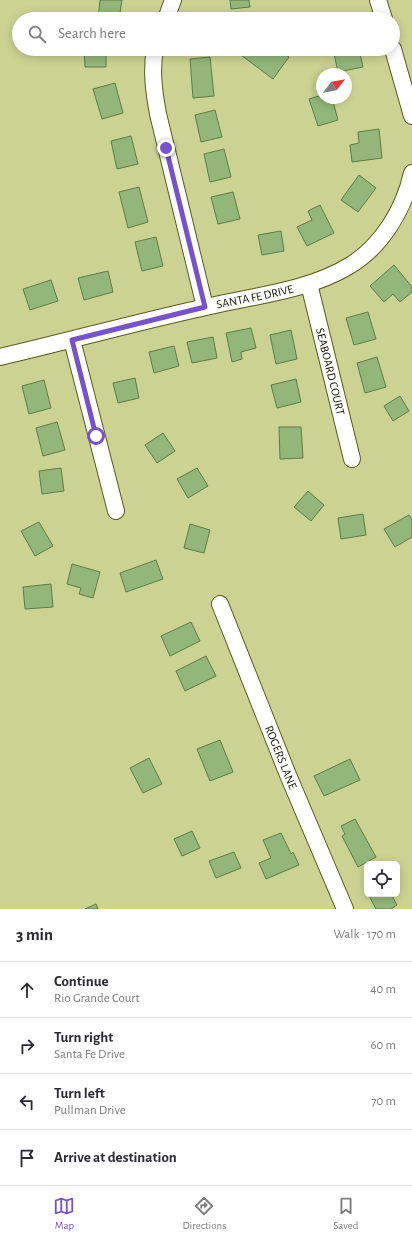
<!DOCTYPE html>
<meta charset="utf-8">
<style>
body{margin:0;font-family:"Alegreya Sans",sans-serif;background:#f7f7f7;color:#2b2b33}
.controls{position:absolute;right:12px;bottom:12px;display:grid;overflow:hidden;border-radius:6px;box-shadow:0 2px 10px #0003}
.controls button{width:36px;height:36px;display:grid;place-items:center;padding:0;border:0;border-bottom:1px solid #e1e1e2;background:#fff;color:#2b2b33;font:20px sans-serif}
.compass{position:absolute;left:316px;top:68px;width:36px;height:36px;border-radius:50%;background:#fff;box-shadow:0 2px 10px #0003;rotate:59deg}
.stop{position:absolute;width:12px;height:12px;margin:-9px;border:3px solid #7752cc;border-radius:50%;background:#fff}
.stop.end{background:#7752cc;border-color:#fff;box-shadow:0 1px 4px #0008}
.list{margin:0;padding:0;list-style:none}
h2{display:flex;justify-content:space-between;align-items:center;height:52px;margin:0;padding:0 16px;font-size:17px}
h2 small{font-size:13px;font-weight:400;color:#7c7c81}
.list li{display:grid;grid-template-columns:26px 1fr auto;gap:12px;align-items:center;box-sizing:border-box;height:56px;padding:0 16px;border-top:1px solid #e1e1e2}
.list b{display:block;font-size:15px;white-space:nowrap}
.list p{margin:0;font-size:13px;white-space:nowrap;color:#7c7c81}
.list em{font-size:13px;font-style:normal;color:#7c7c81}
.icon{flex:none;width:22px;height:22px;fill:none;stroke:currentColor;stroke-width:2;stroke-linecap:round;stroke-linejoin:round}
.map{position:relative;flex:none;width:412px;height:909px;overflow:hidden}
.search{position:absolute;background:#fff;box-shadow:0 2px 10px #0003;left:12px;right:12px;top:12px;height:44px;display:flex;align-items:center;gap:10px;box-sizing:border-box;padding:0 14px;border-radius:22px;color:#7c7c81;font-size:15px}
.sheet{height:276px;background:#fff}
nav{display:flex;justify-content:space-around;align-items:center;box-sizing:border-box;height:56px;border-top:1px solid #e1e1e2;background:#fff;font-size:11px;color:#7c7c81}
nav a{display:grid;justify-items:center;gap:2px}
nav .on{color:#7752cc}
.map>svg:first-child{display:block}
.building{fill:#93b77b;stroke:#5d7c47}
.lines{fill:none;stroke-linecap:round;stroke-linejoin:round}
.street-casing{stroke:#575c1c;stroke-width:18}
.street{stroke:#fff;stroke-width:16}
.route{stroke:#7752cc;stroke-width:5}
.labels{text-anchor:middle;stroke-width:4;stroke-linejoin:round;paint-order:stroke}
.street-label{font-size:12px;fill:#131400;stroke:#edf1d0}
</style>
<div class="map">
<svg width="412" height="909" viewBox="0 0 412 909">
<rect width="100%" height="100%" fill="#ccd392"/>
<!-- building -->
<g class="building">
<polygon points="100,0 122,0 119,19 98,19"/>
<polygon points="230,0 249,0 250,7 231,9"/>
<polygon points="84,49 106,49 106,67 85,67"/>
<polygon points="246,49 279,49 289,57 273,79 241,55"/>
<polygon points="333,49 359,49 363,67 338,72"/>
<polygon points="210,57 214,96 193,98 190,59"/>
<polygon points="115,83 123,113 102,119 93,89"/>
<polygon points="322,95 322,98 332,98 338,120 318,126 309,99"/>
<polygon points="215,110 222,137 201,142 195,115"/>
<polygon points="379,129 382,158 352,162 350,145 359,143 358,132"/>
<polygon points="131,136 138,164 117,169 111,141"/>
<polygon points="224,149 231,177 210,182 204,154"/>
<polygon points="359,175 376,188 358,212 341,200"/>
<polygon points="139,187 148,222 128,228 119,192"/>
<polygon points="233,192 240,219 218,224 211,197"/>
<polygon points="320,205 334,233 307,246 297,227 312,220 308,211"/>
<polygon points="281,231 284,251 262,255 258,235"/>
<polygon points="156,237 163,266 142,271 135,242"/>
<polygon points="394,265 412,287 412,292 400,302 393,294 384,302 370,286"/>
<polygon points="108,271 113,292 84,300 78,278"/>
<polygon points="51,280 58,301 30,310 23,289"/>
<polygon points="368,312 376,339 354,345 346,318"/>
<polygon points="251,328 256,348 241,352 242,359 232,362 226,333"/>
<polygon points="291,330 297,359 276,364 270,335"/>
<polygon points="213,337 217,358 192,363 187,342"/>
<polygon points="174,346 179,366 154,373 149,352"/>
<polygon points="377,357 386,387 365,393 357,363"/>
<polygon points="135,378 139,398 118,403 113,383"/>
<polygon points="296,379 301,402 277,408 271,385"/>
<polygon points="44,380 51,408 29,414 22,386"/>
<polygon points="400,396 409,411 393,421 384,406"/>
<polygon points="57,422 65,450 43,456 36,428"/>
<polygon points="279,427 301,427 303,458 280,459"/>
<polygon points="163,433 175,451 157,463 145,445"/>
<polygon points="61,468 64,491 42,494 39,471"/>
<polygon points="197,468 208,486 188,498 177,479"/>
<polygon points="308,491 324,505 311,521 294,507"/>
<polygon points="363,514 366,535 341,539 338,518"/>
<polygon points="409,515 412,519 412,537 395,547 384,529"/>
<polygon points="39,522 53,546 35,556 21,531"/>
<polygon points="190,524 210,530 204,553 184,548"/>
<polygon points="156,560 163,579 126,592 120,573"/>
<polygon points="72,564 100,572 93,598 79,594 81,588 67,584"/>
<polygon points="51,584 53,607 25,609 23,587"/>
<polygon points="191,622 200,641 170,656 161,636"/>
<polygon points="206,656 216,676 185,691 176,671"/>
<polygon points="220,740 233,772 210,781 197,749"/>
<polygon points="149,758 162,784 143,793 130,768"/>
<polygon points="350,759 360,780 324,796 314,776"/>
<polygon points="355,819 376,857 358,867 342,836 345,834 341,826"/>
<polygon points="192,831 200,848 182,856 174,839"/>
<polygon points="281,833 291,854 293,852 299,865 266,879 259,863 271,858 263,840"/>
<polygon points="234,852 241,868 216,878 209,861"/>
<polygon points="368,894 391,894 397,905 391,909 376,909"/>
<polygon points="96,904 98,909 85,909"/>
</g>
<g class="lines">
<!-- street casing -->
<g class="street-casing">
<g id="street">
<polyline points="378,0 384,19"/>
<polyline points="166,19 173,0"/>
<path d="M155,49C151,71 154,92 158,114L205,307"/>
<polyline points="393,49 412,116"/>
<path id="s1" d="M309,284L352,459"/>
<polyline points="72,340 116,511"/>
<path id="s2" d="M0,357C69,341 137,322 206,307C252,296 308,291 349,266C381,247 404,210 412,173"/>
<path id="s3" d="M220,604L288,775L345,909"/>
</g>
</g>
<!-- street -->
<use href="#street" class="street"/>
</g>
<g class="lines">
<!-- route -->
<polyline class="route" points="96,436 72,340 205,307 166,148"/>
</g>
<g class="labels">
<!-- street labels -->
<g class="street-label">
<text dy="4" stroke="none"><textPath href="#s2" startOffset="262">SANTA FE DRIVE</textPath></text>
<text dy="4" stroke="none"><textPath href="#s1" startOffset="90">SEABOARD COURT</textPath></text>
<text dy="4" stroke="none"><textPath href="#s3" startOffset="165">ROGERS LANE</textPath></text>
</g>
</g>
</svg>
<div class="controls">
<button><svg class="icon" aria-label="locate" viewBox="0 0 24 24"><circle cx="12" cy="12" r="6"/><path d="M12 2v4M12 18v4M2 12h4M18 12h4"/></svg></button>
</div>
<svg class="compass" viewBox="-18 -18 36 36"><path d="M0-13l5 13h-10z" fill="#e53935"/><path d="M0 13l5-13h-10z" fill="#7c7c81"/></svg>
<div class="stop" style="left:96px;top:436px"></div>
<div class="stop end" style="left:166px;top:148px"></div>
<div class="search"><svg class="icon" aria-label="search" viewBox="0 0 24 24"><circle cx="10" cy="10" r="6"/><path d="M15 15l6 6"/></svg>Search here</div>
</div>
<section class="sheet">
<h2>3 min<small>Walk · 170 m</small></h2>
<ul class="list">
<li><svg class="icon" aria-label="ahead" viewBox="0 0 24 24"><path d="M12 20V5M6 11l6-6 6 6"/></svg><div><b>Continue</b><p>Rio Grande Court</p></div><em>40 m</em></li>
<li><svg class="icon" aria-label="right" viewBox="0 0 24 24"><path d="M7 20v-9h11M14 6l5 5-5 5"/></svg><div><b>Turn right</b><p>Santa Fe Drive</p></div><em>60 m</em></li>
<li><svg class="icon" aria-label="left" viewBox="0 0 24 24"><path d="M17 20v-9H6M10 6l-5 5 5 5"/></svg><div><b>Turn left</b><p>Pullman Drive</p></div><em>70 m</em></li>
<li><svg class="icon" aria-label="arrive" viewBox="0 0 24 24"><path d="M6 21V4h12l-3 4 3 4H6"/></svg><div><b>Arrive at destination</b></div></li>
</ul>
</section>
<nav>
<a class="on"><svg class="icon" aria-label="map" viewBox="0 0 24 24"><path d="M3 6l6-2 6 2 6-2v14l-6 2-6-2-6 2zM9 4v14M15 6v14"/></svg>Map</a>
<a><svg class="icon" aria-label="directions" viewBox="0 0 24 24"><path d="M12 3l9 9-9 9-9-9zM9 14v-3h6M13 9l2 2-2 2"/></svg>Directions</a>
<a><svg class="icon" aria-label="saved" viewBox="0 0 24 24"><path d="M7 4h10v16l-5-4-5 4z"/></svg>Saved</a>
</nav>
